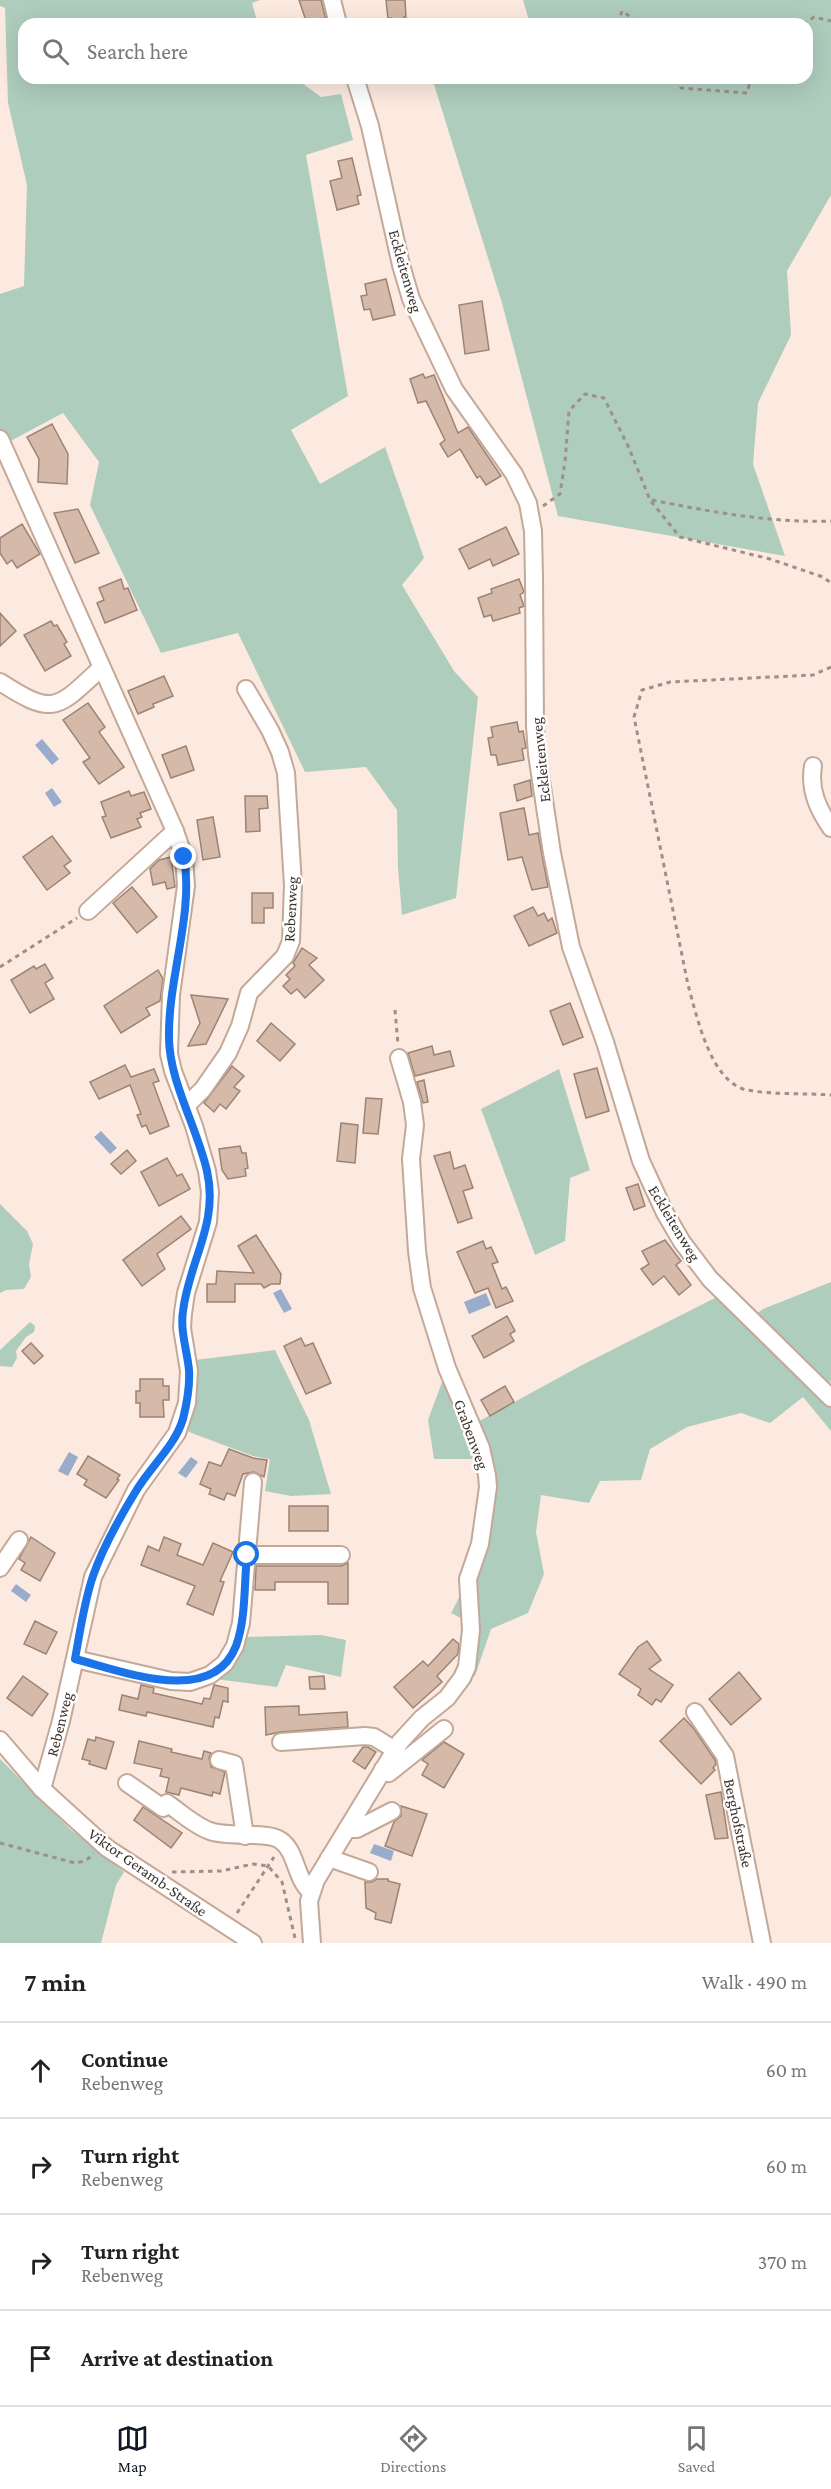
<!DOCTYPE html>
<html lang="en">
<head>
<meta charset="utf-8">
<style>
  body { margin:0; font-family:"Crimson Pro",serif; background:#f2f2f2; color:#222 }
  .stop { position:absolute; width:18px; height:18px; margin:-14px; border:4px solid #1a73e8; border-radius:50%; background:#fff }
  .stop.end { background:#1a73e8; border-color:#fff; box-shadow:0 2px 6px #0008 }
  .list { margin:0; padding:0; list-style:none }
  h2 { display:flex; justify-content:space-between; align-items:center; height:78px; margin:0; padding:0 24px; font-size:26px }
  h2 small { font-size:20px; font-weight:400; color:#767676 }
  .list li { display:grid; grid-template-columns:39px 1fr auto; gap:18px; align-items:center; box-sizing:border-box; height:96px; padding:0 24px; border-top:2px solid #e0e0e0 }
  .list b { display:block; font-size:22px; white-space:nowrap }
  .list p { margin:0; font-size:20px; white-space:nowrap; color:#767676 }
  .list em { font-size:20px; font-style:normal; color:#767676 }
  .icon { flex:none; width:33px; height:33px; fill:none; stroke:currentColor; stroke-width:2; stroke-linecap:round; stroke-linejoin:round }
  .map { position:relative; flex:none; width:831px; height:1943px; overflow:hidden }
  .search { position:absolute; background:#fff; box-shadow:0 6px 24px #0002; left:18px; right:18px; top:18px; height:66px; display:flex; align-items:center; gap:15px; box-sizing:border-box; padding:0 21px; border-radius:18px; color:#767676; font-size:22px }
  .sheet { height:462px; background:#fff }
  nav { display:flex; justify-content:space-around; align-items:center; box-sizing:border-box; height:84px; border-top:2px solid #e0e0e0; background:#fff; font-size:16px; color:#767676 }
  nav a { display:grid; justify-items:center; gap:3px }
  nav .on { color:#111827 }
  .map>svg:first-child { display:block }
  .green { fill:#aecdbd }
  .water { fill:#99accc }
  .building { fill:#d5b9a9; stroke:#9d8374; stroke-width:1.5 }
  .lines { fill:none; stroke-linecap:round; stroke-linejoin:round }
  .minor-casing { stroke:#c4a898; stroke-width:20 }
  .path { stroke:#9e8f87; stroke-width:3; stroke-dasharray:4.5 4.5; stroke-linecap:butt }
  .minor { stroke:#fff; stroke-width:16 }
  .route { stroke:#1a73e8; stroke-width:8 }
  .labels { text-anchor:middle; stroke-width:5; stroke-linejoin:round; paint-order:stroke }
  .street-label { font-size:16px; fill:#3e332c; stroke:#fff }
</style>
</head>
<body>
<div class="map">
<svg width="831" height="1943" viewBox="0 0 831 1943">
  <rect width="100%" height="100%" fill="#fceae0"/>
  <g class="green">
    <path d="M0 0H260L252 3 258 24H24V78H295L321 97 341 94 353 140 306 155 348 396 291 430 320 484 385 447 424 558 402 585 454 671 478 697 456 898 402 915 398 868 397 810 366 767 305 772 238 633 161 653 90 505 99 462 63 413 3 445 0 436V294L24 286 27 185 8 103 5 8 0 6Z"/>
    <path d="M523 0H831V195L787 271 791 335 758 403 753 464 785 556 558 516 502 303 432 78H807V24H530Z"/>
    <path d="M559 1069 590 1170 570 1178 565 1241 535 1255 481 1109Z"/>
    <path d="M0 1204 27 1231 33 1244 29 1264 31 1277 24 1289 6 1290 0 1293Z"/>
    <path d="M831 1282V1379L829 1389 831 1391V1431L803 1397 770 1423 741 1413 687 1427 650 1449 641 1480 600 1481 589 1503 541 1495 536 1532 544 1574 528 1613 491 1629 475 1676 471 1674 474 1625 451 1613 489 1540 496 1468 471 1459H434L428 1420 442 1382 472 1425 584 1364 717 1297 743 1324 763 1309Z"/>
    <path d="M30 1322 35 1326 34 1332 26 1337 16 1351 17 1358 12 1367 0 1366V1350Z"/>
    <path d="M275 1350 309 1420 331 1494 291 1496 265 1491 270 1459 253 1456 189 1432 187 1429 197 1384 195 1360Z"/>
    <path d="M321 1635 346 1640 341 1677 286 1665 277 1687 215 1679 245 1637Z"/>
    <path d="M0 1759 70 1829 124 1872 116 1885 101 1943H0Z"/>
  </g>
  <g class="water">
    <path d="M42 739 59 759 52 765 35 745Z"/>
    <path d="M52 788 62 802 54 807 45 793Z"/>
    <path d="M101 1131 117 1148 110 1154 94 1137Z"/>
    <path d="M281 1289 292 1309 284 1313 273 1293Z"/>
    <path d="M486 1293 491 1305 469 1314 464 1302Z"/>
    <path d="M69 1452 78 1457 68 1476 58 1471Z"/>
    <path d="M191 1457 198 1462 186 1478 178 1473Z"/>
    <path d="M16 1584 31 1595 26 1602 11 1591Z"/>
    <path d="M374 1844 394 1851 391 1861 370 1853Z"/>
  </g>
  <g class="building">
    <path d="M299 0H321L327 24H307Z"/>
    <path d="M386 0H405L406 17H404V24H391V18L388 19Z"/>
    <path d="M352 158 361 195 357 196 359 204 337 210 330 181 342 178 338 161Z"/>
    <path d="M386 279 395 315 373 320 370 309 364 310 361 296 367 295 365 284Z"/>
    <path d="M482 301 489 350 465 354 459 305Z"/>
    <path d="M423 374 425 378 434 375 458 433 468 427 501 476 486 485 480 476 477 478 460 449 448 457 440 444 445 440 426 401 418 403 410 379Z"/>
    <path d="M52 424 68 454 67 484 38 482 39 459 27 437Z"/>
    <path d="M78 509 99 553 75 563 54 513Z"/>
    <path d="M22 524 40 554 17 568 12 560 7 564 0 553V538Z"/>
    <path d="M506 527 519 554 493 566 490 559 469 569 459 549Z"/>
    <path d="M121 579 124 589 128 588 137 610 105 623 97 603 104 600 99 588Z"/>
    <path d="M519 579 524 592 520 595 524 606 519 608 520 613 493 621 491 615 484 617 478 598 492 593 491 589Z"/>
    <path d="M0 613 16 631 0 646Z"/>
    <path d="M51 621 54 626 57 625 67 642 64 644 71 656 45 671 24 635Z"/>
    <path d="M164 676 173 696 153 704 154 707 138 714 128 691Z"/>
    <path d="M88 703 105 727 99 732 124 767 99 784 83 762 90 758 63 720Z"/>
    <path d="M517 722 519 732 523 731 526 748 522 749 524 760 498 765 496 755H491L488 738 493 737 491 727Z"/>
    <path d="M186 746 194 770 171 778 162 755Z"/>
    <path d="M530 780 532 796 517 801 514 785Z"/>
    <path d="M129 791 131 796 144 792 151 809 140 813 142 817 137 819 141 827 111 838 102 817 106 816 101 802Z"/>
    <path d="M245 796H267L268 808 259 809 260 831 246 832Z"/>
    <path d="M524 808 529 835 538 833 548 887 532 890 522 857 508 860 500 813Z"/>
    <path d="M213 817 220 857 203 860 197 820Z"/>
    <path d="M52 836 71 861 64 866 70 873 47 890 23 857Z"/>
    <path d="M171 857 175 887 167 889 165 882 153 885 150 869 159 860Z"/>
    <path d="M132 887 157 917 137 933 113 903Z"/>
    <path d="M252 893H273V908H264V923H252Z"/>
    <path d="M533 907 538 916 544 913 548 921 552 918 557 933 529 946 514 916Z"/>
    <path d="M302 948 317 958 309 965 324 980 305 998 297 989 291 994 283 986 290 979 286 975 295 966 293 963Z"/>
    <path d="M45 964 53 978 45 983 54 999 30 1013 11 980 34 966 36 969Z"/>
    <path d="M158 970 163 979 160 1001 146 1008 150 1015 121 1033 104 1006Z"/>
    <path d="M191 995 228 999 206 1044 188 1046 200 1023Z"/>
    <path d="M570 1003 583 1037 563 1045 550 1011Z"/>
    <path d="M271 1023 295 1044 280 1061 257 1041Z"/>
    <path d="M432 1046 434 1055 450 1051 454 1066 415 1076 408 1053Z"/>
    <path d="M125 1065 131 1077 154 1069 159 1081 153 1083 169 1126 150 1134 146 1125 142 1127 137 1115 141 1114 130 1085 99 1099 90 1082Z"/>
    <path d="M232 1066 244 1076 234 1087 240 1091 226 1109 220 1104 214 1112 204 1103Z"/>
    <path d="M597 1068 609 1111 586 1118 574 1074Z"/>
    <path d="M424 1080 428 1102 423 1103 417 1082Z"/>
    <path d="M366 1098 382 1099 378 1134 363 1133Z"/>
    <path d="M341 1123 358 1125 355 1163 337 1161Z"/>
    <path d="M240 1146 242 1153H246L248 1168 245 1169 246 1176 228 1179 222 1170 219 1149Z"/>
    <path d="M127 1150 136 1161 121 1174 111 1164Z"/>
    <path d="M450 1152 454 1169 465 1165 473 1188 463 1191 472 1218 458 1223 434 1156Z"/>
    <path d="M167 1158 177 1176 182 1174 190 1189 159 1206 141 1172Z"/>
    <path d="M638 1184 645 1206 634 1210 626 1188Z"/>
    <path d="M181 1216 191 1229 157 1254 165 1269 142 1286 123 1260Z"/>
    <path d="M256 1235 281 1274 280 1284H271L264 1288 261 1284H235V1302H207V1284H216L217 1271 254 1273 238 1246Z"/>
    <path d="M665 1240 681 1261 676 1265 691 1285 679 1295 664 1276 653 1285 641 1269 649 1264 642 1251Z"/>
    <path d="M483 1241 486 1249 491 1247 498 1262 492 1264 502 1289 506 1287 513 1301 496 1308 488 1288 475 1293 457 1252Z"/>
    <path d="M507 1316 515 1331 510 1334 514 1341 484 1358 472 1336Z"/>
    <path d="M301 1338 305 1346 313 1343 331 1383 306 1394 284 1346Z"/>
    <path d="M31 1343 43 1356 34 1364 22 1351Z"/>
    <path d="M140 1379H163V1386H169V1400H163L164 1417H140V1403H136V1391H140Z"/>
    <path d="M505 1386 514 1402 490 1416 481 1400Z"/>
    <path d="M229 1449 253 1458 267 1460 264 1477 254 1472 243 1474 235 1496 227 1493 224 1500 209 1494 211 1489 200 1484 209 1462 221 1466Z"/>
    <path d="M88 1456 120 1475 117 1479 119 1480 106 1498 84 1485 87 1480 77 1474Z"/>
    <rect x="289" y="1506" width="39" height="25"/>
    <path d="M31 1537 55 1553 40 1581 21 1570 25 1563 19 1559Z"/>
    <path d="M164 1537 181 1544 177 1555 203 1565 213 1543 233 1552 220 1581 224 1582 213 1615 187 1604 195 1586 141 1565 148 1546 159 1551Z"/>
    <path d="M348 1563V1604H328V1582H275V1590H255L256 1566H341Z"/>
    <path d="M35 1621 57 1632 46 1654 24 1644Z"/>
    <path d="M453 1639 459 1644 458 1654 437 1676 442 1682 413 1708 394 1687 423 1661 428 1666Z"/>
    <path d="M647 1641 661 1660 649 1669 673 1685 661 1702 656 1699 652 1705 638 1695 641 1689 619 1674 638 1647Z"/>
    <path d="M739 1672 761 1699 731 1725 709 1699Z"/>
    <path d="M23 1676 48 1694 32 1716 7 1698Z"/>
    <path d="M324 1676 325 1689H310L309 1677Z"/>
    <path d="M141 1685 154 1688 153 1693 202 1704 204 1698 210 1699 214 1685 228 1688V1702L223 1701 219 1718 215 1717 213 1727 147 1712 146 1716 119 1710 122 1695 138 1699Z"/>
    <path d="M299 1706V1715L347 1712 348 1727 280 1732 266 1735 265 1707Z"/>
    <path d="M684 1718 694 1729 715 1760 716 1764 713 1768 715 1770 701 1784 660 1741Z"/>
    <path d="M96 1737 114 1742 106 1769 89 1764 90 1761 82 1759 88 1739 95 1741Z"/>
    <path d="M139 1741 172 1749 171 1752 202 1759 204 1751 211 1753 209 1758 211 1767 225 1772 220 1794 213 1792 212 1796 181 1788 179 1795 166 1792 169 1778 160 1776 162 1769 134 1763Z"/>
    <path d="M444 1742 464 1754 444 1788 422 1775 428 1764 422 1760Z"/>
    <path d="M363 1747H368L376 1752 365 1769 353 1761Z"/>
    <path d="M721 1792 728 1838 715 1839 706 1795Z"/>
    <path d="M401 1806 427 1814 412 1856 385 1846 394 1822 401 1816Z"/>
    <path d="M143 1807 182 1833 171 1848 134 1820Z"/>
    <path d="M377 1879H388V1881L400 1884 391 1923 375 1919 376 1913 366 1908 365 1882H372Z"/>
  </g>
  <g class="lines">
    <defs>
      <g id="minor">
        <path d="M332 0 338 24"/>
        <path d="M355 78 370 126 401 265 411 299 454 389 514 474 528 503 533 531 534 578 535 726 537 754 552 853 571 947 605 1042 641 1161 665 1213 682 1242 710 1279 831 1398"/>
        <path d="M0 439 175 831 184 857 186 886 171 995 169 1054 173 1071 194 1126 207 1171 210 1192 208 1222 186 1293 183 1313 182 1328 189 1371 187 1403 177 1433 136 1490 93 1577 61 1721 42 1789"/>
        <path d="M0 682C54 717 57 709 101 668"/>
        <path d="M813 766C809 790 818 809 831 828"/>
        <path d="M88 911 175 831"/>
        <path d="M186 1106 203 1089 228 1053 240 1026 249 993 285 956 291 941 293 885 286 773 280 752 270 730 246 689"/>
        <path d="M247 1555H341"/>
        <path d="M0 1568 19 1540"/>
        <path d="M75 1659 171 1681 190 1682 210 1675 225 1663 235 1646 241 1623 253 1482"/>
        <path d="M695 1712 725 1756 762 1943"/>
        <path d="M0 1740 42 1789 107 1848 253 1943"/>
        <path d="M281 1742 365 1736 374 1737 395 1750"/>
        <path d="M219 1760 234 1764 245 1836"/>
        <path d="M383 1769 389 1773 444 1729"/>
        <path d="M127 1783 163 1808 167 1803C180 1812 195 1826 210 1831 229 1838 267 1831 280 1840 297 1851 295 1879 311 1892"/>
        <path d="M347 1829H357L392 1811"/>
        <path d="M329 1858 369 1872"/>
        <path d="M312 1943 309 1901 316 1880 400 1742 422 1718 447 1698 462 1678 467 1667 471 1630 468 1579 480 1544 488 1487 487 1475 481 1448 447 1368 422 1288 417 1251 411 1159 415 1125 412 1102 399 1058"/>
      </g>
    </defs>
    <use href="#minor" class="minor-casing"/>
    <g class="path">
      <path d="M555 24 556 19 565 24"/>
      <path d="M618 24 622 11 641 24"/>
      <path d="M803 24 814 17 831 21"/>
      <path d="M678 78 681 88 747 93 751 78"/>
      <path d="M652 500C712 512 770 523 831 521"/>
      <path d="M543 506 560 494 565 462 569 411 585 394 604 398 629 448 650 500 680 537 770 559 823 577 831 583"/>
      <path d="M831 667 813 675 670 682 642 690 634 717 688 985C697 1016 710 1082 747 1090 773 1095 805 1093 831 1095"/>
      <path d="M0 967 77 918"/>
      <path d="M395 1010 398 1044"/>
      <path d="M0 1843 75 1863 85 1861 94 1854"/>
      <path d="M172 1872 221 1871 253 1864 268 1866 282 1882 295 1938"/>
      <path d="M237 1913 274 1857"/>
    </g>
    <use href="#minor" class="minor"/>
  </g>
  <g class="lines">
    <path class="route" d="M184 857C194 913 168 978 169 1037 169 1081 197 1127 207 1171 219 1224 189 1261 183 1311 180 1331 187 1350 189 1370 190 1386 187 1403 183 1419 175 1446 150 1467 136 1491 120 1517 103 1547 93 1576 84 1602 80 1632 75 1659 120 1670 212 1708 236 1646 246 1619 244 1584 247 1555"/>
  </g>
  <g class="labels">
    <g class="street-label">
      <text transform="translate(406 271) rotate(74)" y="6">Eckleitenweg</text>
      <text transform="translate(540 760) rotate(-96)" y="6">Eckleitenweg</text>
      <text transform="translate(290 909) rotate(-87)" y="6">Rebenweg</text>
      <text transform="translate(675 1223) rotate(59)" y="6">Eckleitenweg</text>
      <text transform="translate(472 1434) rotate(70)" y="6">Grabenweg</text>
      <text transform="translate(59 1724) rotate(-76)" y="6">Rebenweg</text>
      <text transform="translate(739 1823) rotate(78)" y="6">Berghofstraße</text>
      <text transform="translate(148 1872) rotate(35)" y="6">Viktor Geramb-Straße</text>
    </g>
  </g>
</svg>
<div class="stop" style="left:247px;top:1555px"></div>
<div class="stop end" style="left:184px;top:857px"></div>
<div class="search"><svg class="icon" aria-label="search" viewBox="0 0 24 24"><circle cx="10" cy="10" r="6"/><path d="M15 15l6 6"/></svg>Search here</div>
</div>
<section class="sheet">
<h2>7 min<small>Walk · 490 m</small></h2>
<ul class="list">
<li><svg class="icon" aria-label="ahead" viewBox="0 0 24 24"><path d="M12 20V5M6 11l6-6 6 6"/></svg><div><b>Continue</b><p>Rebenweg</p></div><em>60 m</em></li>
<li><svg class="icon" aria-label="right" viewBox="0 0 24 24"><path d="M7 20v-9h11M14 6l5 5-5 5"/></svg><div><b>Turn right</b><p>Rebenweg</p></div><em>60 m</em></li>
<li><svg class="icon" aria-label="right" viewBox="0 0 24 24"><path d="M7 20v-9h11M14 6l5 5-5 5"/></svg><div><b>Turn right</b><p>Rebenweg</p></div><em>370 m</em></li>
<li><svg class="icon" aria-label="arrive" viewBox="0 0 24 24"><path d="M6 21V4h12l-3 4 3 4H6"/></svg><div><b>Arrive at destination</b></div></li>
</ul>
</section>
<nav>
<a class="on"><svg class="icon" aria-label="map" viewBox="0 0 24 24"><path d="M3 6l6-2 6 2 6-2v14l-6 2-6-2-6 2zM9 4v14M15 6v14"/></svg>Map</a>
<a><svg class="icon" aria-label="directions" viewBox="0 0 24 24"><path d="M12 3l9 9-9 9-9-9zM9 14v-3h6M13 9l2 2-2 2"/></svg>Directions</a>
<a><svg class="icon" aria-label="saved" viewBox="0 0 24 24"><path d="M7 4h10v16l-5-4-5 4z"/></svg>Saved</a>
</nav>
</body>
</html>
